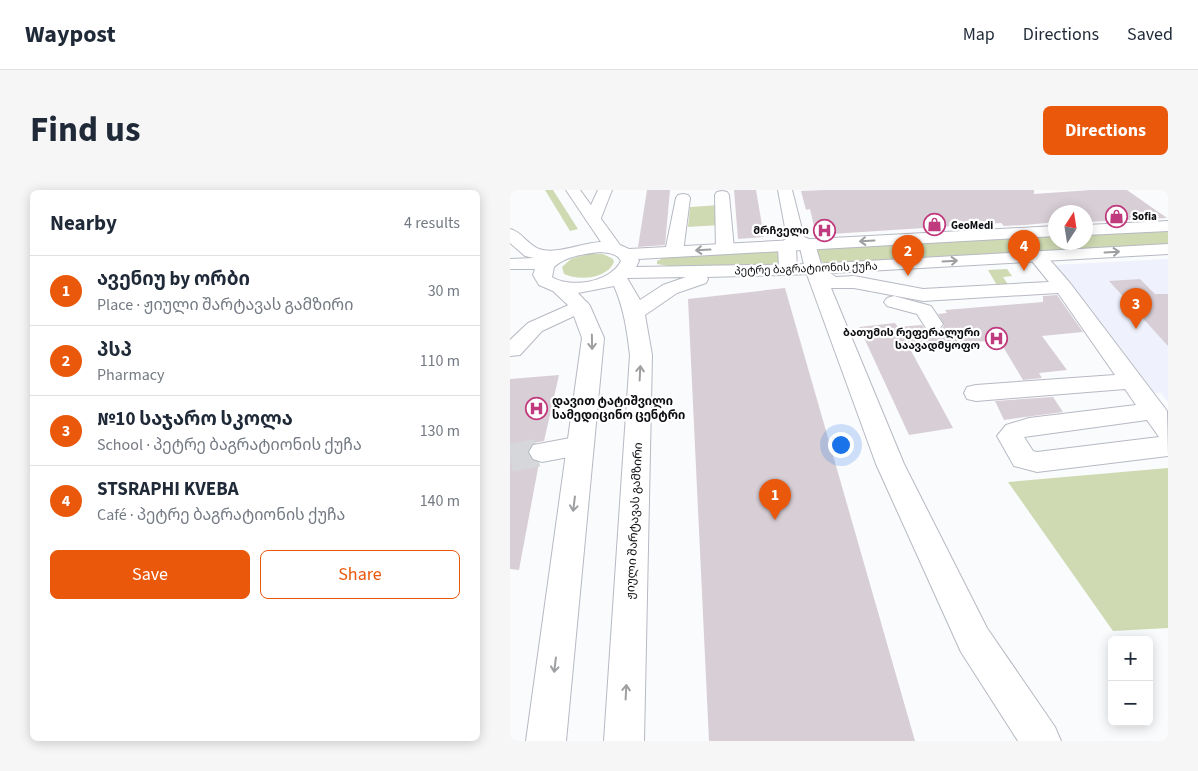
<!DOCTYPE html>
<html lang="en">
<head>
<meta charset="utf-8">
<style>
  body { margin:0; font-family:"Source Sans 3","Noto Sans Georgian",sans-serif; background:#f6f6f7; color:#1f2937 }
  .controls { position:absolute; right:15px; bottom:15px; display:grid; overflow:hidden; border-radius:8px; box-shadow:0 2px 12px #0003 }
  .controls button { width:45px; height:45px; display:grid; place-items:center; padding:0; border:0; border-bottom:1px solid #e0e1e3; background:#fff; color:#1f2937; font:25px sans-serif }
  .compass { position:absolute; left:538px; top:15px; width:45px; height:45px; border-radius:50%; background:#fff; box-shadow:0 2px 12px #0003; rotate:12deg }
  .you { position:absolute; left:330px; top:254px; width:18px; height:18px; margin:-12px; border:4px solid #fff; border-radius:50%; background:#1a73e8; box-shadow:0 0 0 8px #1a73e833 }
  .badge { display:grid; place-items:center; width:32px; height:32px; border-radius:50%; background:#ea580c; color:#fff; font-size:16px; font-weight:700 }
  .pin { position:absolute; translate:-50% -41px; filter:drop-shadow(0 1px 2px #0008) }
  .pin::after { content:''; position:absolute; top:26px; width:18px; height:15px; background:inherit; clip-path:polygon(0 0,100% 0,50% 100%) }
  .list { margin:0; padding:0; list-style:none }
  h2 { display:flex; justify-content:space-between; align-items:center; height:65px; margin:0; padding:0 20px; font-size:21px }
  h2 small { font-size:16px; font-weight:400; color:#747a83 }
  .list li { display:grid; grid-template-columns:32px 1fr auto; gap:15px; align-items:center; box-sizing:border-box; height:70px; padding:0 20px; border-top:1px solid #e0e1e3 }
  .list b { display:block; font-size:19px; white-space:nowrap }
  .list p { margin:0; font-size:16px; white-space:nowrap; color:#747a83 }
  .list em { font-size:16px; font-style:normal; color:#747a83 }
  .actions { display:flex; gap:10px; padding:15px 20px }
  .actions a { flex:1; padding:11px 0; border:1px solid #ea580c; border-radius:8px; text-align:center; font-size:18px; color:#ea580c }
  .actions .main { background:#ea580c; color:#fff }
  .map { position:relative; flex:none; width:658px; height:551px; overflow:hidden; border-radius:8px }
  header { display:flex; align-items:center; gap:30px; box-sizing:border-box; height:70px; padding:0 25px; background:#fff; border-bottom:1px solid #e0e1e3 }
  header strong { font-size:24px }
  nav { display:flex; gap:28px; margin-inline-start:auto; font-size:18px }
  .intro { display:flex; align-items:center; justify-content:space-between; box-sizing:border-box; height:120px; padding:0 30px }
  h1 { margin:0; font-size:35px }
  .button { padding:12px 22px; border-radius:8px; background:#ea580c; color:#fff; font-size:18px; font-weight:700 }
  main { display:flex; gap:30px; padding:0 30px }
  aside { flex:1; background:#fff; border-radius:8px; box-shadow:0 2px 12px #0003 }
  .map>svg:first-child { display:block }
  .built { fill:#eff1fc }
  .green { fill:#cfdab2 }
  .building { fill:#d8cfd6 }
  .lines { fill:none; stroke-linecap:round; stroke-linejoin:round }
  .minor-tunnel { stroke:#d6d7da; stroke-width:28; stroke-dasharray:28 14; stroke-linecap:butt }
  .minor-casing { stroke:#b7b9c3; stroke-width:2 }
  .major-casing { stroke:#b7b9c3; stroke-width:2 }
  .minor { fill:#fff; fill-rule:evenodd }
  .major { fill:#fff; fill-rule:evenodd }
  .oneway { stroke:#9e9fa0 }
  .labels { text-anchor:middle; stroke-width:4.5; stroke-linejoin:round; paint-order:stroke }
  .far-poi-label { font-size:11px; font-weight:bold; fill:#0d0e11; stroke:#fff; text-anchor:start }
  .far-street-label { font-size:11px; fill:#0d0e11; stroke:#fff }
  .poi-label { font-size:12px; font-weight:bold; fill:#0d0e11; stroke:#fff; text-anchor:start }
  .street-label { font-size:12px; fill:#0d0e11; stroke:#fff }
</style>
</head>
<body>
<header>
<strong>Waypost</strong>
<nav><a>Map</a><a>Directions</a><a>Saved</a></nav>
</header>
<div class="intro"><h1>Find us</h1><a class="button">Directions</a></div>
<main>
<aside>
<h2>Nearby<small>4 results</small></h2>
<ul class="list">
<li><span class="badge">1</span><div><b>ავენიუ by ორბი</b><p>Place · ჟიული შარტავას გამზირი</p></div><em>30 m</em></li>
<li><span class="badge">2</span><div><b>პსპ</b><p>Pharmacy</p></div><em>110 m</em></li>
<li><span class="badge">3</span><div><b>№10 საჯარო სკოლა</b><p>School · პეტრე ბაგრატიონის ქუჩა</p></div><em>130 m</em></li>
<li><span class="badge">4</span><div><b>STSRAPHI KVEBA</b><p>Café · პეტრე ბაგრატიონის ქუჩა</p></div><em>140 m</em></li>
</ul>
<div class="actions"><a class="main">Save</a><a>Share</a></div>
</aside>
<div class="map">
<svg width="658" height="551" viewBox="0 0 658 551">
  <rect width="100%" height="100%" fill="#fafbfd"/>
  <path class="built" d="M658 69V212L651 203H643L544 75Z"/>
  <g class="green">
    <path d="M35 0H43L68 39 60 41Z"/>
    <path d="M210 15V35L178 37 180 17Z"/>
    <path d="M658 40V54L314 73 311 71 307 60 309 58 545 46 546 52H576V44Z"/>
    <path d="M267 60 269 74 159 76 147 74V71L155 67Z"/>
    <path d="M77 64H93L103 69 104 72C97 89 68 91 54 84L52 77 61 69Z"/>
    <path d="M497 79 502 86 493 87 499 96 488 97 478 80Z"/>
    <path d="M658 278V438L603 441 498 292Z"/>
  </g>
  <g class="building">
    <path d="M137 0H160L155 55 128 57Z"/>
    <path d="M224 0H246L254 47 228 49Z"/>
    <path d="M314 0H524V4L581 0H617L657 28 576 32V22H546V32L515 35 494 36 491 33 306 45 300 19 296 20 291 1Z"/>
    <path d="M630 89 645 104H658V156L599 91Z"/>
    <path d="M275 98 405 551H199L178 109Z"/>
    <path d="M547 105 573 142 532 146 557 180 529 183 532 188 513 190 489 150 399 157 443 238 399 245 349 137 385 133 388 137 412 135 415 140 424 142 431 140 434 135 428 124 437 123 435 120 533 112V106Z"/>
    <path d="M49 185 34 251 23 253 17 261 21 270 29 273 9 380 0 379V189Z"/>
    <path d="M543 207 553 222 494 230 485 211Z"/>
  </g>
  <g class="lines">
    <path class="minor-tunnel" d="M0 268 32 262"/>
    <defs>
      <g id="minor">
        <path d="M88 0H102L91 28 89 31H77L75 28Z"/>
        <path d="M268 0H282L294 47 304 51 312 77 326 87 344 86 413 99 539 92 518 66 521 62 527 61 533 62 560 93 657 221 658 266 527 282 504 276 487 246 496 235 519 228 626 215 615 199 466 211 457 209 454 203 457 197 466 195 605 185 548 103 413 111 344 98H321L394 274 477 438 545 537 551 551H508L451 462 366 274 295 79 290 58H286L287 79 284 83 278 84 272 83 269 79 268 56 277 48ZM637 230 649 247 527 262 523 261 514 247Z"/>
        <path d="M212 1 217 2 219 5 224 59 221 63 215 64 209 63 206 59 205 5 207 2Z"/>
        <path d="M173 4 178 5 180 8 173 62 170 66 164 67 158 66 155 62 166 8 168 5Z"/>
        <path d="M384 106 421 116 433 134 430 138 423 140 416 138 407 124 377 116 374 112 377 108Z"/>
        <path d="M70 110 77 112 80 116 77 120 32 141 10 165 0 166V150L18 133Z"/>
        <path d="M71 246 80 249 84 256 80 263 32 272 23 269 19 262 23 255Z"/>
      </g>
      <g id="major">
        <path d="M56 0H70L110 55 119 59 546 36V46L128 69 129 71 126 77 304 74 658 54V64L304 84 197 87 198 89 196 93 167 103 135 125 142 165 134 551H94L120 165C117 141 114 118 104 96L68 103 80 116 94 148 56 551H16L72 148 61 118 43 101 29 95 23 85 25 79H0V69L24 68 15 66 0 53V39C12 42 18 55 29 59 46 65 71 53 91 52ZM90 62C98 63 107 63 111 71 101 92 61 99 42 87L44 77C56 66 74 64 90 62ZM176 87 153 95 130 110 117 88Z"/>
        <path d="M658 31V41L576 45V35Z"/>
      </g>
    </defs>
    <use href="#minor" class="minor-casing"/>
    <use href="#major" class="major-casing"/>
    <use href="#minor" class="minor"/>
    <use href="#major" class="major"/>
  </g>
  <defs><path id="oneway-shaft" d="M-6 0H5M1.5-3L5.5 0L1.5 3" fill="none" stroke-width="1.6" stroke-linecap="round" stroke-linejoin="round" transform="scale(1.25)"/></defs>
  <g class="oneway">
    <use href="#oneway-shaft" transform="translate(357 51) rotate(177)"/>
    <use href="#oneway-shaft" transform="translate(193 60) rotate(177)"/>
    <use href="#oneway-shaft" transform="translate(602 62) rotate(-3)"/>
    <use href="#oneway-shaft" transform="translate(440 71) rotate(-3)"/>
    <use href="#oneway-shaft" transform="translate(82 152) rotate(89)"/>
    <use href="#oneway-shaft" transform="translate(130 183) rotate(-87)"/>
    <use href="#oneway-shaft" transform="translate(64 314) rotate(97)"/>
    <use href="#oneway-shaft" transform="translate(45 475) rotate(97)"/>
    <use href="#oneway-shaft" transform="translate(116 502) rotate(-87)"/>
  </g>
  <defs>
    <symbol id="shop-ring" viewBox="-11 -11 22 22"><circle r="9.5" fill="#fff" stroke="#c03b7e" stroke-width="1.5"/><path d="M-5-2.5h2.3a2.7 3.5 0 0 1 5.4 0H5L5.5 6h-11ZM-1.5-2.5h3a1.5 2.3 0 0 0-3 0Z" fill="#c03b7e"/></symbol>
    <symbol id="hospital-ring" viewBox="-11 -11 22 22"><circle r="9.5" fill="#fff" stroke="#c03b7e" stroke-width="1.5"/><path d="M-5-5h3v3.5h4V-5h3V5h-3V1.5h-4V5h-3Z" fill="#c03b7e"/></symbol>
  </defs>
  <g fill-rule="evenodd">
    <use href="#shop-ring" x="594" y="14" width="25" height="25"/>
    <use href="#shop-ring" x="412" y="22" width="25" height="25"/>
    <use href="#hospital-ring" x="302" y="28" width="25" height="25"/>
    <use href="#hospital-ring" x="474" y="136" width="25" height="25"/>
    <use href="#hospital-ring" x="14" y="206" width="25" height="25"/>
  </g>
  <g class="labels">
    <g class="far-poi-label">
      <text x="622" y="30">Sofia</text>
      <text x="441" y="39">GeoMedi</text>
      <text x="299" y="44" text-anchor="end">მრჩველი</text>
      <text x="470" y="146" text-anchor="end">ბათუმის რეფერალური<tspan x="470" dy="13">საავადმყოფო</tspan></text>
    </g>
    <g class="far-street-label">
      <text transform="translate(296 78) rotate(-2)" y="4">პეტრე ბაგრატიონის ქუჩა</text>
    </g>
    <g class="poi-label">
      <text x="42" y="215">დავით ტატიშვილი<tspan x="42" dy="14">სამედიცინო ცენტრი</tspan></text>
    </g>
    <g class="street-label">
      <text transform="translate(124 331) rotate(-87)" y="4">ჟიული შარტავას გამზირი</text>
    </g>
  </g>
</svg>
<div class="controls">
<button>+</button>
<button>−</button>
</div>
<svg class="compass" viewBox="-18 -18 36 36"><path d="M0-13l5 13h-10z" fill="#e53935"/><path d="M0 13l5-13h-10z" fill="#747a83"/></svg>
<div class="you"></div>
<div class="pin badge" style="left:265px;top:330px">1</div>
<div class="pin badge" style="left:398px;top:86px">2</div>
<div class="pin badge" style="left:626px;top:139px">3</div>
<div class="pin badge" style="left:514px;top:81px">4</div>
</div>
</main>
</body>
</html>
